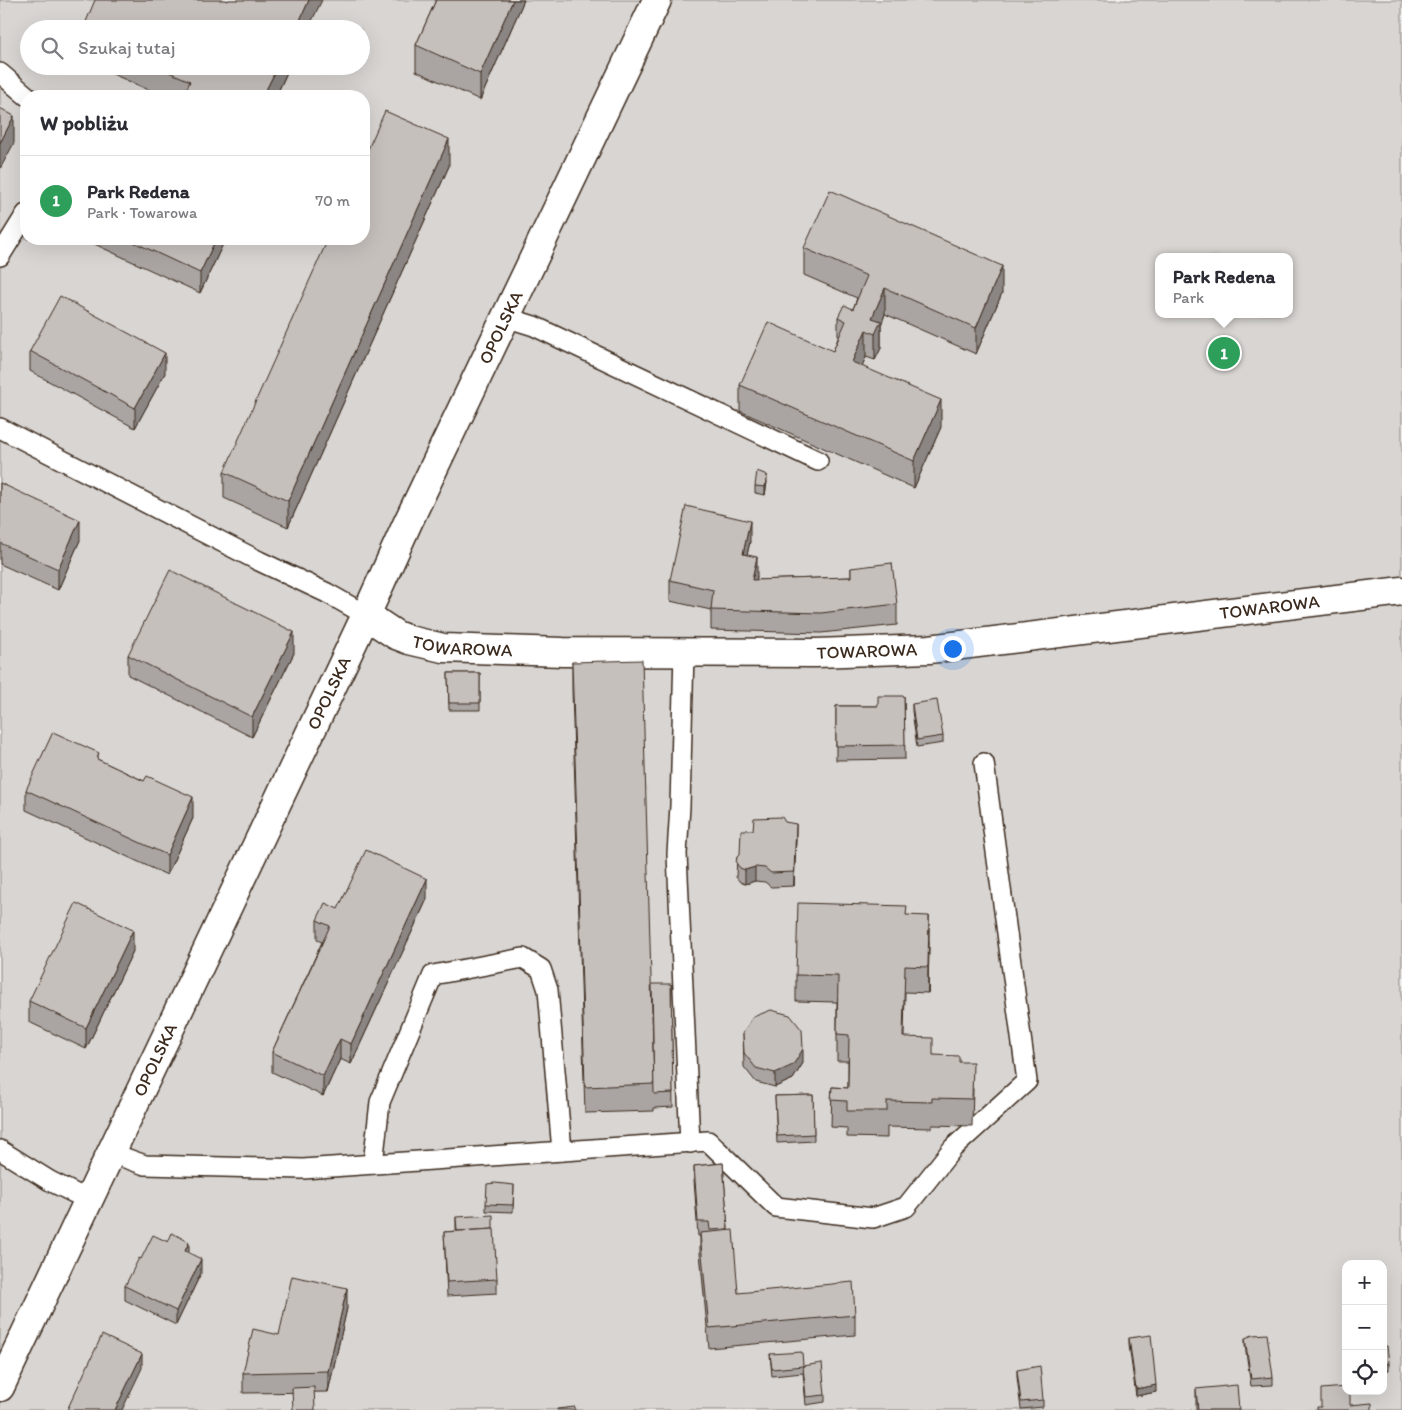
<!DOCTYPE html>
<html lang="pl">
<head>
<meta charset="utf-8">
<style>
  body { margin:0; font-family:Itim,sans-serif; background:#f2f2f3; color:#2b2b33 }
  .controls { position:absolute; right:15px; bottom:15px; display:grid; overflow:hidden; border-radius:10px; box-shadow:0 5px 20px #0002 }
  .controls button { width:45px; height:45px; display:grid; place-items:center; padding:0; border:0; border-bottom:1px solid #e1e1e2; background:#fff; color:#2b2b33; font:25px sans-serif }
  .you { position:absolute; left:952px; top:648px; width:18px; height:18px; margin:-12px; border:4px solid #fff; border-radius:50%; background:#1a73e8; box-shadow:0 0 0 8px #1a73e833 }
  .badge { display:grid; place-items:center; width:32px; height:32px; border-radius:50%; background:#111827; color:#fff; font-size:16px; font-weight:700 }
  .pin { position:absolute; translate:-50% -50%; border:2px solid #fff; box-shadow:0 1px 5px #0006 }
  .popup { position:absolute; left:1155px; top:253px; width:138px; height:65px; box-sizing:border-box; display:grid; place-content:center; border-radius:10px; background:#fff; filter:drop-shadow(0 1px 4px #0005); font-size:16px; white-space:nowrap; color:#7c7c81 }
  .popup b { font-size:19px; color:#2b2b33 }
  .popup::after { content:''; position:absolute; left:50%; top:100%; margin-left:-10px; border:10px solid transparent; border-top-color:#fff }
  .list { margin:0; padding:0; list-style:none }
  h2 { display:flex; justify-content:space-between; align-items:center; height:65px; margin:0; padding:0 20px; font-size:21px }
  h2 small { font-size:16px; font-weight:400; color:#7c7c81 }
  .list li { display:grid; grid-template-columns:32px 1fr auto; gap:15px; align-items:center; box-sizing:border-box; height:90px; padding:0 20px; border-top:1px solid #e1e1e2 }
  .list b { display:block; font-size:19px; white-space:nowrap }
  .list p { margin:0; font-size:16px; white-space:nowrap; color:#7c7c81 }
  .list em { font-size:16px; font-style:normal; color:#7c7c81 }
  .icon { flex:none; width:28px; height:28px; fill:none; stroke:currentColor; stroke-width:2; stroke-linecap:round; stroke-linejoin:round }
  .map { position:relative; flex:none; width:1402px; height:1410px; overflow:hidden }
  .search { position:absolute; background:#fff; box-shadow:0 5px 20px #0002; left:20px; top:20px; width:350px; height:55px; display:flex; align-items:center; gap:12px; box-sizing:border-box; padding:0 18px; border-radius:28px; color:#7c7c81; font-size:19px }
  .panel { position:absolute; background:#fff; box-shadow:0 5px 20px #0002; left:20px; top:90px; width:350px; height:155px; border-radius:20px }
  .map>svg:first-child { display:block }
  .green { fill:#d8d5d2; stroke:#8a8078; fill-rule:evenodd }
  .lines { fill:none; stroke-linecap:round; stroke-linejoin:round }
  .lane-casing { stroke:#3b2a1e; stroke-width:22 }
  .street-casing { stroke:#3b2a1e; stroke-width:31 }
  .secondary-casing { stroke:#3b2a1e; stroke-width:31 }
  .lane { stroke:#fff; stroke-width:19 }
  .street { stroke:#fff; stroke-width:28 }
  .secondary { stroke:#fff; stroke-width:28 }
  .wall { fill:#aaa5a3; stroke:#3b2a1e }
  .shaded-wall { fill:#8b8684; stroke:#3b2a1e }
  .building { fill:#c6c0bd; stroke:#3b2a1e }
  .labels { text-anchor:middle; stroke-width:4; stroke-linejoin:round; paint-order:stroke }
  .street-label { font-size:18px; fill:#3b2a1e; stroke:#fff }
</style>
</head>
<body>
<div class="map">
<svg width="1402" height="1410" viewBox="0 0 1402 1410">
  <rect width="100%" height="100%" fill="#f3f2f2"/>
  <filter id="ink" filterUnits="userSpaceOnUse"><feTurbulence type="fractalNoise" baseFrequency=".02" numOctaves="2"/><feDisplacementMap in="SourceGraphic" scale="10" xChannelSelector="R" yChannelSelector="G"/><feConvolveMatrix kernelMatrix="1 2 1 2 8 2 1 2 1" color-interpolation-filters="sRGB"/></filter>
  <g filter="url(#ink)">
    <path class="green" d="M0 0H1402V1410H0ZM29 29H361V66H29ZM26 96H364V239H26ZM1159 257H1289V314H1159ZM1346 1264H1383V1391H1346Z"/>
    <g class="lines">
      <defs>
        <g id="lane">
          <path d="M0 73 27 96"/>
          <path d="M0 256 26 214"/>
          <path d="M505 317 534 326 818 461"/>
          <path d="M0 428 259 561 327 593 366 615"/>
          <path d="M684 652 680 806 677 854 690 1143"/>
          <path d="M0 1150 50 1181 88 1200"/>
          <path d="M111 1153 145 1165 303 1169 708 1141 776 1207 873 1218 906 1207 953 1148 1027 1081 984 763"/>
          <path d="M373 1164 380 1102 433 975 523 958 541 969 548 990 562 1151"/>
        </g>
        <g id="street">
          <path id="s1" d="M366 615 396 635 409 640 443 648 563 652 816 653 929 649 1402 591"/>
        </g>
        <g id="secondary">
          <path id="s2" d="M0 1387 366 615 408 522 657 0"/>
        </g>
      </defs>
      <use href="#lane" class="lane-casing"/>
      <use href="#street" class="street-casing"/>
      <use href="#secondary" class="secondary-casing"/>
      <use href="#lane" class="lane"/>
      <use href="#street" class="street"/>
      <use href="#secondary" class="secondary"/>
    </g>
    <g class="wall">
      <path d="M436 0H524L480 100 416 71V45Z"/>
      <path d="M94 66H290L276 96H163Z"/>
      <path d="M449 166 288 527 224 498V472Z"/>
      <path d="M88 239H222V246L200 293 88 241Z"/>
      <path d="M804 248 1002 293 976 354 885 314 881 325V348L875 360 866 357 862 366 941 427 914 488 740 411V385L833 351 838 338V317L853 309 857 298 804 275Z"/>
      <path d="M30 351 165 373 135 428 30 371Z"/>
      <path d="M767 482 765 495 755 493V486Z"/>
      <path d="M0 483 80 540 58 590 0 564Z"/>
      <path d="M750 541 747 555 757 577 756 580 851 577V568L897 604V625L821 633 711 630V610L670 601V580Z"/>
      <path d="M294 653 252 737 128 675V655Z"/>
      <path d="M572 662 653 1043 671 984 673 1107 654 1108V1111L585 1113 572 689Z"/>
      <path d="M448 673H480V710H449Z"/>
      <path d="M904 696 905 759 836 760V706H878Z"/>
      <path d="M912 704 943 736V743L917 747 912 711Z"/>
      <path d="M99 760 144 781 193 818 167 875 26 810V790Z"/>
      <path d="M796 838 794 886 771 887 765 882 755 881 745 884 740 882 736 877 737 857Z"/>
      <path d="M427 899 351 1064 340 1059 323 1096 272 1072V1052L322 942 317 940V920L338 909Z"/>
      <path d="M907 915 929 942 928 993 905 992 904 1037 933 1055 959 1062 973 1089 972 1126 932 1125V1128L887 1127V1138L847 1137V1128L831 1127 832 1087 848 1088V1061H837V1002L796 1001V975Z"/>
      <path d="M133 951 86 1049 29 1022V1001Z"/>
      <path d="M743 1033 803 1063 793 1079 775 1087 756 1082 744 1067Z"/>
      <path d="M813 1095 814 1141 777 1143 775 1096Z"/>
      <path d="M723 1163 728 1230 738 1293 855 1315V1335L709 1348 700 1253V1236H698L694 1180V1166Z"/>
      <path d="M514 1185 513 1212 486 1211V1204Z"/>
      <path d="M456 1217 497 1279V1293L447 1296 444 1232 456 1231Z"/>
      <path d="M168 1242 189 1254 201 1273 176 1325 125 1300V1286L141 1259Z"/>
      <path d="M347 1308 328 1392 243 1393V1373L279 1335Z"/>
      <path d="M1129 1338 1156 1392 1136 1396 1129 1345Z"/>
      <path d="M1245 1338 1273 1377V1385L1251 1386 1245 1345Z"/>
      <path d="M770 1354 803 1366 825 1395V1402L806 1405 803 1373 772 1376Z"/>
      <path d="M1017 1370 1043 1400V1407L1021 1409 1017 1377Z"/>
      <path d="M1196 1389 1239 1410H1196Z"/>
    </g>
    <g class="shaded-wall">
      <path d="M309 0H322L308 29H296Z"/>
      <path d="M513 0H524L480 100V74Z"/>
      <path d="M278 66H290L276 96H263Z"/>
      <path d="M14 116V143L0 169V143Z"/>
      <path d="M449 139V166L288 527V501Z"/>
      <path d="M216 239H222V246L200 293V273Z"/>
      <path d="M1002 266V293L976 354V328Z"/>
      <path d="M885 288V314L881 325V348L875 360V334L872 318Z"/>
      <path d="M866 330V357L852 388V362Z"/>
      <path d="M165 353V373L135 428V408Z"/>
      <path d="M941 400V427L914 488V461Z"/>
      <path d="M767 475V482L765 495V487Z"/>
      <path d="M80 520V540L58 590V569Z"/>
      <path d="M750 521V541L743 574V554Z"/>
      <path d="M757 557V577L752 600V580Z"/>
      <path d="M294 632V653L252 737V717Z"/>
      <path d="M193 797V818L167 875V855Z"/>
      <path d="M796 824V838L794 886V872Z"/>
      <path d="M755 867V881L745 884V870Z"/>
      <path d="M427 879V899L351 1064V1044Z"/>
      <path d="M929 916V942L928 993V967Z"/>
      <path d="M133 930V951L86 1049V1028Z"/>
      <path d="M340 1039V1059L323 1096V1076Z"/>
      <path d="M803 1049V1063L793 1079 775 1087V1073Z"/>
      <path d="M189 1242V1256L185 1251Z"/>
      <path d="M201 1259V1273L176 1325V1311Z"/>
      <path d="M347 1288V1308L328 1392V1371Z"/>
      <path d="M142 1354V1368L122 1410H115Z"/>
      <path d="M1389 1363V1370L1383 1372V1365Z"/>
      <path d="M1156 1385V1392L1136 1396V1389Z"/>
    </g>
    <g class="building">
      <path d="M95 0H225L228 1 229 0H309L296 29H83Z"/>
      <path d="M436 0H513L480 74 416 45Z"/>
      <path d="M155 66H278L263 96H192L185 93 190 81Z"/>
      <path d="M0 108 14 116 0 143Z"/>
      <path d="M385 111 449 139 288 501 224 472 328 239H364V158Z"/>
      <path d="M830 190 1002 266 976 328 885 288 872 318 881 321 875 334 866 330 852 362 941 400 914 461 740 385 768 322 833 351 846 321 838 317 844 305 853 309 867 276 804 248Z"/>
      <path d="M127 239H216L200 273Z"/>
      <path d="M60 296 165 353 135 408 30 351Z"/>
      <path d="M757 471 767 475 765 487 755 486Z"/>
      <path d="M0 483 80 520 58 569 0 543Z"/>
      <path d="M686 506 750 521 743 554 757 557 752 580 851 577V568L892 563 897 604 821 613 711 610 713 590 670 580Z"/>
      <path d="M170 570 294 632 252 717 128 655Z"/>
      <path d="M642 660 654 1084 585 1087 572 662Z"/>
      <path d="M448 673H480V703H449Z"/>
      <path d="M878 696H904L905 745 836 746V706H878Z"/>
      <path d="M937 700 943 736 917 740 912 704Z"/>
      <path d="M53 732 99 753 97 759 144 781 147 776 193 797 167 855 26 790Z"/>
      <path d="M782 817 785 822 796 824 794 872 771 873 765 868 755 867 745 870 740 868 736 863 737 857 740 854 741 830H753L754 818Z"/>
      <path d="M366 850 427 879 351 1044 340 1039 323 1076 272 1052 330 926 317 920 325 903 338 909Z"/>
      <path d="M76 903 133 930 86 1028 29 1001Z"/>
      <path d="M798 903 907 906 906 915 929 916 928 967 905 966 903 1037 933 1038V1055L959 1056V1062H973L972 1099 932 1098V1102L887 1101V1111H847V1101L831 1100 832 1087 848 1088 849 1035 837 1034 838 976 796 975Z"/>
      <path d="M652 984H671L673 1093 654 1094Z"/>
      <path d="M771 1010 790 1015 802 1030 803 1049 793 1065 775 1073 756 1068 744 1053 743 1033 753 1017Z"/>
      <path d="M813 1095 814 1134 777 1136 775 1096Z"/>
      <path d="M723 1163 728 1229 710 1230 709 1222H698L694 1166Z"/>
      <path d="M495 1183 514 1185 513 1205 486 1204 487 1184Z"/>
      <path d="M493 1215V1229L457 1231 456 1217Z"/>
      <path d="M494 1229 497 1279 447 1282 444 1232Z"/>
      <path d="M733 1230 738 1293 853 1282 855 1315 709 1328 700 1233Z"/>
      <path d="M172 1233 189 1242 185 1251 201 1259 176 1311 125 1286 139 1258 141 1259 153 1235 168 1242Z"/>
      <path d="M292 1276 347 1288 328 1371 243 1373 253 1329 279 1335Z"/>
      <path d="M1267 1334 1273 1377 1251 1379 1245 1338 1253 1335Z"/>
      <path d="M102 1335 142 1354 115 1410H67Z"/>
      <path d="M1151 1335 1156 1385 1136 1389 1129 1338Z"/>
      <path d="M1383 1346H1387L1389 1363 1383 1365Z"/>
      <path d="M802 1352 803 1366 772 1369 770 1354Z"/>
      <path d="M822 1363 825 1395 806 1397 803 1366Z"/>
      <path d="M1040 1366 1043 1400 1021 1402 1017 1370Z"/>
      <path d="M1237 1385 1239 1410H1198L1196 1389Z"/>
      <path d="M314 1387 315 1410H293L292 1388Z"/>
      <path d="M1346 1387V1391H1350V1405L1372 1403V1410H1317V1407H1321V1389Z"/>
      <path d="M575 1407V1410H557V1409Z"/>
    </g>
  </g>
  <g class="labels">
    <g class="street-label">
      <text dy="6" stroke="none"><textPath href="#s2" startOffset="1172">OPOLSKA</textPath></text>
      <text dy="6" stroke="none"><textPath href="#s1" startOffset="914">TOWAROWA</textPath></text>
      <text dy="6" stroke="none"><textPath href="#s1" startOffset="104">TOWAROWA</textPath></text>
      <text dy="6" stroke="none"><textPath href="#s1" startOffset="509">TOWAROWA</textPath></text>
      <text dy="6" stroke="none"><textPath href="#s2" startOffset="768">OPOLSKA</textPath></text>
      <text dy="6" stroke="none"><textPath href="#s2" startOffset="362">OPOLSKA</textPath></text>
    </g>
  </g>
</svg>
<div class="controls">
<button>+</button>
<button>−</button>
<button><svg class="icon" aria-label="locate" viewBox="0 0 24 24"><circle cx="12" cy="12" r="6"/><path d="M12 2v4M12 18v4M2 12h4M18 12h4"/></svg></button>
</div>
<div class="you"></div>
<div class="pin badge" style="left:1224px;top:353px;background:#2e9e5b">1</div>
<div class="popup"><b>Park Redena</b>Park</div>
<div class="search"><svg class="icon" aria-label="search" viewBox="0 0 24 24"><circle cx="10" cy="10" r="6"/><path d="M15 15l6 6"/></svg>Szukaj tutaj</div>
<section class="panel">
<h2>W pobliżu<small></small></h2>
<ul class="list">
<li><span class="badge" style="background:#2e9e5b">1</span><div><b>Park Redena</b><p>Park · Towarowa</p></div><em>70 m</em></li>
</ul>
</section>
</div>
</body>
</html>
